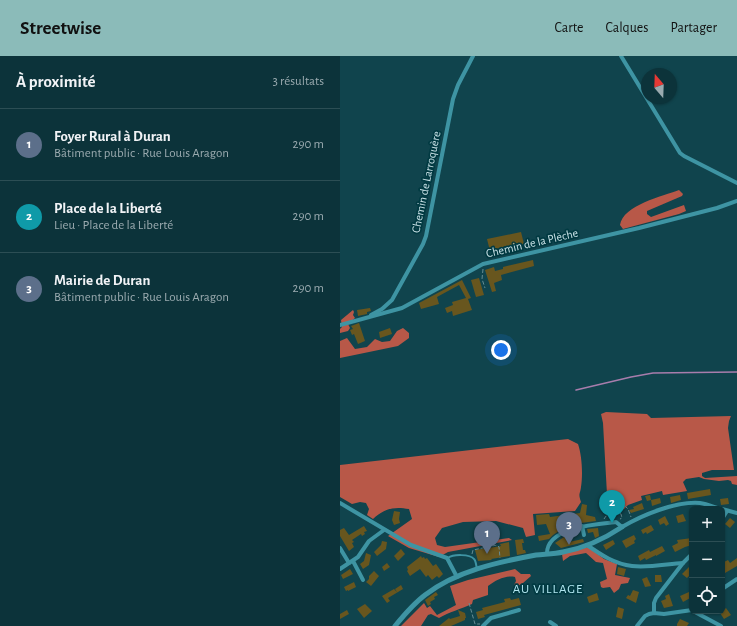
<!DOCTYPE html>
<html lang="fr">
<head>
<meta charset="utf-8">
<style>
  body { margin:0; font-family:"Alegreya Sans",sans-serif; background:#1a3f45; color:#f1f3f6 }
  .controls { position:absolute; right:12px; bottom:12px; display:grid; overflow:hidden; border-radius:6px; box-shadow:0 1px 3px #0004 }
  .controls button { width:36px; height:36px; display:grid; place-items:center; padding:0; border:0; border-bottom:1px solid #2c4e54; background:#0c333a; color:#f1f3f6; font:20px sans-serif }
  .compass { position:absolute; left:301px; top:12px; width:36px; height:36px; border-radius:50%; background:#0c333a; box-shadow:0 1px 3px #0004; rotate:341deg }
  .you { position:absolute; left:161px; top:294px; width:14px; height:14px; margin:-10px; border:3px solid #fff; border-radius:50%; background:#1a73e8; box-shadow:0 0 0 6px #1a73e833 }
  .badge { display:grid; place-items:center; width:26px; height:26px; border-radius:50%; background:#8bbbb9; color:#fff; font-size:13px; font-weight:700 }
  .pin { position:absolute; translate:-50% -33px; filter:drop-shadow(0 1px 2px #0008) }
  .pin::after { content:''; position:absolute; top:21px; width:14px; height:12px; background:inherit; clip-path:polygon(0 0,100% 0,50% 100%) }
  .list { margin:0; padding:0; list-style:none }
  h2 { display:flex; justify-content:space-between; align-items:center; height:52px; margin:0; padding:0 16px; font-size:17px }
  h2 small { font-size:13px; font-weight:400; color:#9aaaaf }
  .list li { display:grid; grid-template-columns:26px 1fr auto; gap:12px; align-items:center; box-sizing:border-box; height:72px; padding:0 16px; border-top:1px solid #2c4e54 }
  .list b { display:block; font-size:15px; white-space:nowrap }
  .list p { margin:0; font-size:13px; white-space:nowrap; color:#9aaaaf }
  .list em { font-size:13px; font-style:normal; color:#9aaaaf }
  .icon { flex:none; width:22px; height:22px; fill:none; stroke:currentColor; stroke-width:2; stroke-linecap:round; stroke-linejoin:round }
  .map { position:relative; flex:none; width:397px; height:570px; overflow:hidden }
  header { display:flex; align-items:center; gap:24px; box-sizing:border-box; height:56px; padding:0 20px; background:#8bbbb9; color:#111 }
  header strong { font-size:19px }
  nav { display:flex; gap:22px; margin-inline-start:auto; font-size:14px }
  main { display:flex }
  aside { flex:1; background:#0c333a }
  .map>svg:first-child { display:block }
  .forest { fill:#b85848 }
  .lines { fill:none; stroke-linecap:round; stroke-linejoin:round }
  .stream { stroke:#a87dac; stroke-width:1.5 }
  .building { fill:#68561e }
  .path { stroke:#668d94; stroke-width:1; stroke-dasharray:4 2; stroke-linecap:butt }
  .service { stroke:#3e94a3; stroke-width:2 }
  .minor { stroke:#3e94a3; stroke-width:4 }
  .tertiary { stroke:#3e94a3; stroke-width:5 }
  .labels { text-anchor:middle; stroke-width:3.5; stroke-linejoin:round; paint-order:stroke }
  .street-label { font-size:12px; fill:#c8e1e6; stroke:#013a42 }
  .neighbourhood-label { font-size:13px; letter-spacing:1px; fill:#b1e5ef; stroke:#013a42 }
</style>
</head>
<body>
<header>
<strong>Streetwise</strong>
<nav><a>Carte</a><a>Calques</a><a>Partager</a></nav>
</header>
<main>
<aside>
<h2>À proximité<small>3 résultats</small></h2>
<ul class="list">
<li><span class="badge" style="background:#5c6f8a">1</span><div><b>Foyer Rural à Duran</b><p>Bâtiment public · Rue Louis Aragon</p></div><em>290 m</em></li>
<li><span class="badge" style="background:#0f9aa8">2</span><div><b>Place de la Liberté</b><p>Lieu · Place de la Liberté</p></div><em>290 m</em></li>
<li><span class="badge" style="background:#5c6f8a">3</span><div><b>Mairie de Duran</b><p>Bâtiment public · Rue Louis Aragon</p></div><em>290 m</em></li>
</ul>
</aside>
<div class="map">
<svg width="397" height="570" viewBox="0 0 397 570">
  <rect width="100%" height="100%" fill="#10444d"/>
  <g class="forest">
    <path d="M339 134 343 138 342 140 307 155V158L311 161 344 149 346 155 339 158 283 173 280 169C283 149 323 140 339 134Z"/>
    <path d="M13 254 14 256 13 259 15 262 8 268 10 272 8 275 0 277V273L2 271 1 264Z"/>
    <path d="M63 272 69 277V282L58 290 0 302V285L7 282 15 293 27 291 35 283 42 286 50 285 57 275Z"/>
    <path d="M266 356 307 358 311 362 391 360 389 365 388 372 394 414H372L362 417V420L365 422 397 420V429L392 428 391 425 388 424 379 425 364 423 359 421 346 423 343 426 347 435 323 439 322 435 301 440 302 444 288 449 284 453 268 456 263 367 261 358Z"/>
    <path d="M228 383 238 388C242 399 243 419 241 431 240 439 238 437 241 446L235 455 193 458 195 479 186 481 183 472 156 465 123 466 102 472 95 482 97 489 105 491 169 482 172 484 108 496 99 501 69 492 48 480 72 463 69 453C53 450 44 453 33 463L27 459 29 453 26 447 20 446 12 448 0 441V409Z"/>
    <path d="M248 491 264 503 277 508 275 519 290 522 288 527 281 528 279 533 274 537 270 531 263 532 261 531 260 526 267 523 263 507 256 506 246 497 230 500 223 505 222 498Z"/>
    <path d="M175 513 181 518H190L191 520 183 527 176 531 174 529 176 525 175 521C166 519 156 524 148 530V539L133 544 132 548C121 553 109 556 99 562L91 558 88 559 81 570H61L84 547 87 552 90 550 97 559 116 549 110 530 128 524Z"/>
  </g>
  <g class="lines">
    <path class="stream" d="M236 334 291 321 313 317 397 316"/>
  </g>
  <g class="building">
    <path d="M181 176 184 188 150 195 147 183Z"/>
    <path d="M193 204 194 210 161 219 162 224 154 227 156 235 152 236 145 214 154 211 155 215 163 213V211Z"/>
    <path d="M139 222 144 239 136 241 131 224Z"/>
    <path d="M122 224 131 242 128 243 132 254 113 260 112 255 107 257 105 252 113 249 112 246 126 242 119 229 97 241 99 248 81 253 79 247Z"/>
    <path d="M30 252 31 255 27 256V258L18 260 17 254Z"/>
    <path d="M19 267 25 285 18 288 14 278 12 279 10 274 13 273 11 270Z"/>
    <path d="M50 272 52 278 40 282 39 276Z"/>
    <path d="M370 433 371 439 348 443 347 437Z"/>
    <path d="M310 439 311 444 320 442 321 447 312 450 311 444 307 445 305 440Z"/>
    <path d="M340 439 341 444 331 447 330 441Z"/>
    <path d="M388 442 389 448 381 449 380 443Z"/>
    <path d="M302 447 304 453 291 457 289 454 294 453 293 451Z"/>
    <path d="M242 448 247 449 246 459 255 461 256 465 241 467 233 469 222 473 213 479 209 483 199 485 198 480 210 478 206 468 197 469 196 459 209 458 210 461 240 457Z"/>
    <path d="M54 455 60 456 59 463 60 467 54 469 52 464Z"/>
    <path d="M343 458 346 465 338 467 336 460Z"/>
    <path d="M325 460 329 468 326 470 324 467 320 469 318 464Z"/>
    <path d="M390 462 395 466 390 472 385 468Z"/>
    <path d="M311 469 314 474 307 478 306 476 303 478 301 474Z"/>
    <path d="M24 470 27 475 24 476 25 478 22 480 21 478 12 484 14 486 12 487 14 491 9 495 0 480V474L4 472 9 479Z"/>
    <path d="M258 472 259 480 255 482 253 476 248 477 247 473Z"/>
    <path d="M227 479 229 486 243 483 244 486 221 492 215 487Z"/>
    <path d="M294 479 296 483 294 485 295 487 286 492 282 485Z"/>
    <path d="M352 482V489L345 491 335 496 332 490 338 487 337 484Z"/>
    <path d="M183 483 184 487H182L183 494H185L186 497 177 499 175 484Z"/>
    <path d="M273 484 275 488 266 494 263 489Z"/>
    <path d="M42 485 47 486 46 493 37 500 34 496 41 489Z"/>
    <path d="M169 486 170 500 151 503 152 504 138 505 135 494 161 490 160 488Z"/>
    <path d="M322 490 325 495 316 500V499L306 504 305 502 300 505 298 500 309 494 310 496Z"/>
    <path d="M61 493 65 498 58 505 54 500Z"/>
    <path d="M26 497 31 499 29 509 23 513 20 508 24 505Z"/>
    <path d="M81 500 82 502 84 501 85 503 87 502 93 510 96 508 103 518 99 522 97 520 92 524 88 519 86 521 80 513 70 520 67 515 68 514 67 511Z"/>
    <path d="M397 502V510L385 517 382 512V507L388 504 390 507Z"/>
    <path d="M47 507 50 511 44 515 42 511Z"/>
    <path d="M278 511 286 513 284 520 277 518Z"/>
    <path d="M349 511 352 514V517L347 522 342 518Z"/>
    <path d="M10 513 13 518 3 523 1 519Z"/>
    <path d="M34 515 39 520 31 530 26 526 29 523V520Z"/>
    <path d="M315 519H321L322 526H315Z"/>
    <path d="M307 521 311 530 305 531 302 523Z"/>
    <path d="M14 526 16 531 8 535V534L6 535 4 531Z"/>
    <path d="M61 529 63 533 48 542 50 545 47 547 42 540 54 533 57 536 55 533Z"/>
    <path d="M293 534 299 536 296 547 286 542 288 539 290 540Z"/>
    <path d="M96 536 98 539 94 541 95 543 90 546 91 548 88 550 85 544Z"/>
    <path d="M349 536 352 541 343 546 340 540Z"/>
    <path d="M257 537 259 544 249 547 247 541Z"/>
    <path d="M329 538 333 550 324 552 321 545 326 543 325 540Z"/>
    <path d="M170 542 171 544 179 542 181 549 144 559 145 561 138 563 136 556 143 554 142 552 165 546 164 543Z"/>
    <path d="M25 548 32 555 24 562 17 553Z"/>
    <path d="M278 551 284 553 282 563 276 561Z"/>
    <path d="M386 552 391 559 384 563 380 557Z"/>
    <path d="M7 554 9 558 0 563V558Z"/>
    <path d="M118 554 125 557 126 562H125V564L111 570H99L109 562 110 563 120 560Z"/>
    <path d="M340 563 349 567 347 570H337V568Z"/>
  </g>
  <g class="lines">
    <g class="path">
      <path d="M143 213 142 223 145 232"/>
      <path d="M267 451 284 449 288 453 291 461"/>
      <path d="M264 463 266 460 279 457 281 458 282 462 280 463"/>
      <path d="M132 498 133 494 157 489 159 491 160 502"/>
      <path d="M129 547 135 568H140"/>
    </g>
    <path class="service" d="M108 502C113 498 130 498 134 503 136 505 136 509 137 513"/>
    <g class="minor">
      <path d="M281 0 340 97 344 100 397 127"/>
      <path d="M31 259 42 253 52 244 83 188 86 180 113 43 118 29 133 0"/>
      <path d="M0 269 62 252 143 208 299 172 377 152 397 145"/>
      <path d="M0 447 71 489 107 502 117 521"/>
      <path d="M382 453 397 457"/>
      <path d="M382 463 387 455"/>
      <path d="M242 470 244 479"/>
      <path d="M247 489C261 499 275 508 292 510 308 512 327 508 343 507"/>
      <path d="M0 492 9 507"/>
      <path d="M207 498C206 471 257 468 276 466L282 471C302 459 336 445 360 447 367 448 374 451 381 453"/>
      <path d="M13 505 23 524"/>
      <path d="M0 513 18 501 29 485 44 474"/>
      <path d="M382 533 397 523"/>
      <path d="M353 555 381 570"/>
      <path d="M314 557V547L316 542 343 507 352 498"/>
      <path d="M210 566 216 570"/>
      <path d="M143 570 151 562 179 554"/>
      <path d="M297 570 305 560 309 558 314 557 324 558 352 554"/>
    </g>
    <path class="tertiary" d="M55 570C64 559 73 548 85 539 116 515 158 506 196 499 205 498 215 498 223 496 245 492 264 483 282 471"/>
  </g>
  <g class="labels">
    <g class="street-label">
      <text transform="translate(86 126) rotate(-78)" y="4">Chemin de Larroquère</text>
      <text transform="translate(192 187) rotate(-13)" y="4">Chemin de la Plèche</text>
    </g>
    <g class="neighbourhood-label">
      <text x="208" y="537">AU VILLAGE</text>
    </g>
  </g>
</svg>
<div class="controls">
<button>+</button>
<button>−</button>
<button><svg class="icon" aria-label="locate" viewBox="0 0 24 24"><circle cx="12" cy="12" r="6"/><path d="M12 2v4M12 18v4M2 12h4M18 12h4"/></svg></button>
</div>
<svg class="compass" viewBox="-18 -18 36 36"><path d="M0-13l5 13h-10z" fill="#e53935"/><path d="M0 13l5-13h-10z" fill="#9aaaaf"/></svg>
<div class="you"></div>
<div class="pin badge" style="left:147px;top:498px;background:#5c6f8a">1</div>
<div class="pin badge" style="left:272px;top:467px;background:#0f9aa8">2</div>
<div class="pin badge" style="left:229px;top:489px;background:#5c6f8a">3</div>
</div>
</main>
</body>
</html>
